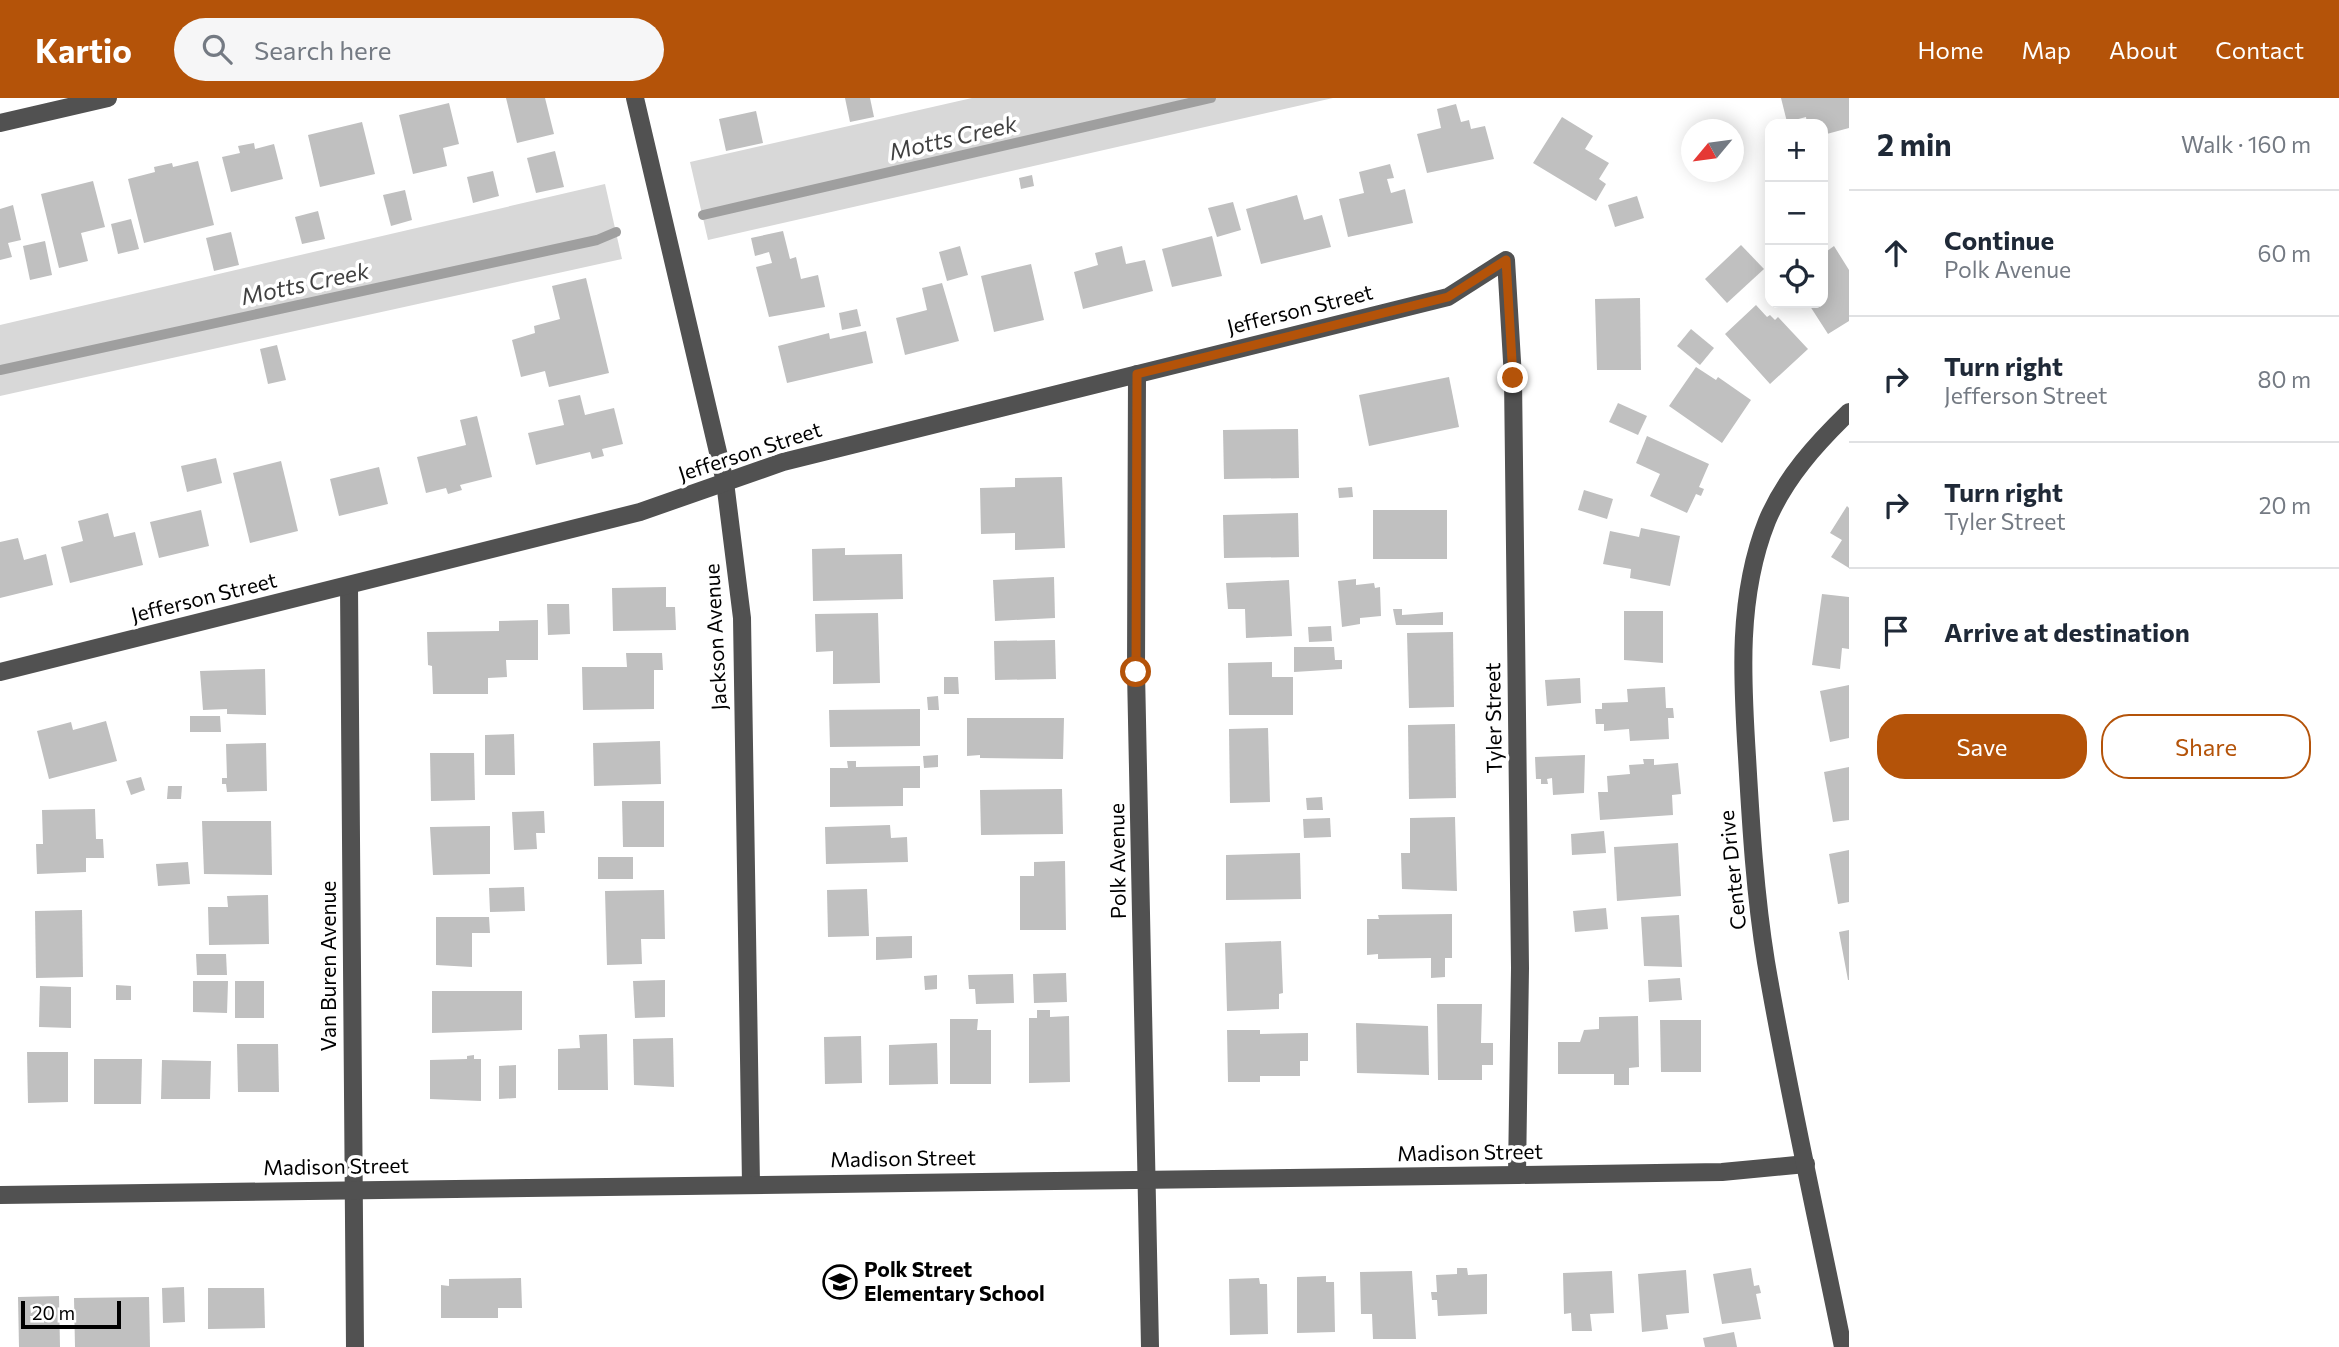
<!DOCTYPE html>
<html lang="en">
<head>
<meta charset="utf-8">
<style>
  body { margin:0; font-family:Commissioner,sans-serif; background:#f6f6f7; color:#1f2937 }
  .controls { position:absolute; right:21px; top:21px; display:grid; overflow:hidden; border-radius:14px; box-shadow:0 4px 18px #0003 }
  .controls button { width:63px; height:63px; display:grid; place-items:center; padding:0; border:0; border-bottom:2px solid #e0e1e3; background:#fff; color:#1f2937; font:35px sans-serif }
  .compass { position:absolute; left:1681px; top:21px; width:63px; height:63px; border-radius:50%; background:#fff; box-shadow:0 4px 18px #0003; rotate:241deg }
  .scale { position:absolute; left:21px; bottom:18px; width:100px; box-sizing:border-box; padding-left:7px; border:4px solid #000; border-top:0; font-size:19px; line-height:24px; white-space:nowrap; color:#000; -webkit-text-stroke:5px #fff; paint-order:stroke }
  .stop { position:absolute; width:21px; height:21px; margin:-16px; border:5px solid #b45309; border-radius:50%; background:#fff }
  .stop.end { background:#b45309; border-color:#fff; box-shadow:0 2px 7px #0008 }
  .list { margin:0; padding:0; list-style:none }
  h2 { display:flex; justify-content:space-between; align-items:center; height:91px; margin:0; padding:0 28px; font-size:30px }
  h2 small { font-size:23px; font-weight:400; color:#747a83 }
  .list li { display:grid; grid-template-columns:46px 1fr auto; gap:21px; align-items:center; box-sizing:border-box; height:126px; padding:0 28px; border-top:2px solid #e0e1e3 }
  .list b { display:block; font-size:26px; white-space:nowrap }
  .list p { margin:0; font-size:23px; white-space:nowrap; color:#747a83 }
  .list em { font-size:23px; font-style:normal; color:#747a83 }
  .actions { display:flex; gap:14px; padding:21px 28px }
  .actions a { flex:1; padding:16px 0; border:2px solid #b45309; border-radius:28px; text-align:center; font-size:24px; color:#b45309 }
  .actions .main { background:#b45309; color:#fff }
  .icon { flex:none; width:38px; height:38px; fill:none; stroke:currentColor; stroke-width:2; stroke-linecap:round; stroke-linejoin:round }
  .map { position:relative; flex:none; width:1849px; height:1249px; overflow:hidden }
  header { display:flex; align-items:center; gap:42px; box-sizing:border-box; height:98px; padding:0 35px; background:#b45309; color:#fff }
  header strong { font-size:33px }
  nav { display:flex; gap:38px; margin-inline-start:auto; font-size:24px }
  .search { width:490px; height:63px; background:#f6f6f7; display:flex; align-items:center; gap:18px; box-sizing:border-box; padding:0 24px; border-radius:38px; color:#747a83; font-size:26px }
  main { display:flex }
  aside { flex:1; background:#fff }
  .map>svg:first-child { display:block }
  .green { fill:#d8d8d8 }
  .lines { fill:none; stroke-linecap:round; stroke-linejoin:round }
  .stream { stroke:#9f9f9f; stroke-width:10 }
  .building { fill:#c0c0c0 }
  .minor { stroke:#515151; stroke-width:18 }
  .route { stroke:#b45309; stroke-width:9 }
  .labels { text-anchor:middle; stroke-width:7; stroke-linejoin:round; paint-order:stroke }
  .street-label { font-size:21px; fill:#000; stroke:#fff }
  .poi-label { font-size:21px; font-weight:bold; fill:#000; stroke:#fff; text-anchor:start }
  .water-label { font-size:23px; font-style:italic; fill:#404040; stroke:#fff }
</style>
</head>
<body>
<header>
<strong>Kartio</strong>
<div class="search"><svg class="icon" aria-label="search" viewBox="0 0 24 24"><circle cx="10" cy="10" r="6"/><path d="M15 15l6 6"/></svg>Search here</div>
<nav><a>Home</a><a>Map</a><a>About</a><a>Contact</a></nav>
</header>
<main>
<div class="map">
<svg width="1849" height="1249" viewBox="0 0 1849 1249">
  <rect width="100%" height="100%" fill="#fff"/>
  <g class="green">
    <path d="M972 0H1333L708 142 690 64Z"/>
    <path d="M605 86 622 161 0 298V227Z"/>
  </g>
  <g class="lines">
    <g class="stream">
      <path d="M703 117 1211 0"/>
      <path d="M0 272 597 142 616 134"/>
    </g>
  </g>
  <g class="building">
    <path d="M506 0H545L554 36 517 45Z"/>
    <path d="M845 0H870L874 19 850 24Z"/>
    <path d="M1781 0H1849V30L1823 37V26H1807L1806 19 1787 24Z"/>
    <path d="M449 5 459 46 443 50 447 68 413 76 399 17Z"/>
    <path d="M1456 6 1461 24 1469 22 1471 31 1485 28 1494 61 1427 75 1417 36 1441 30 1437 11Z"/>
    <path d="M756 13 763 45 726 53 719 21Z"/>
    <path d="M1562 19 1593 38 1585 51 1609 65 1599 81 1606 86 1596 103 1533 65Z"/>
    <path d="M362 24 375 76 320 89 308 37Z"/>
    <path d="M254 45 255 51 274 46 283 81 231 94 222 59 240 55 238 48Z"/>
    <path d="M555 53 564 89 536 95 527 60Z"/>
    <path d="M198 63 214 127 144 145 128 81 155 74 154 69 172 65 173 69Z"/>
    <path d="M1390 66 1394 80 1387 81 1391 95 1405 91 1413 125 1348 139 1339 101 1364 95 1359 74Z"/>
    <path d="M493 73 499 98 473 105 467 79Z"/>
    <path d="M1032 77 1034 88 1021 91 1019 80Z"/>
    <path d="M93 83 105 129 81 135 88 163 59 170 41 96Z"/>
    <path d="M405 92 412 122 391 128 383 97Z"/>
    <path d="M1297 97 1304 122 1322 117 1331 149 1261 166 1246 111Z"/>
    <path d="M1637 98 1644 120 1615 129 1608 107Z"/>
    <path d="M1233 104 1241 132 1217 139 1208 110Z"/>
    <path d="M13 107 21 142 8 145 12 159 0 162V111Z"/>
    <path d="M318 113 325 141 302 146 295 119Z"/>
    <path d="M131 121 139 151 118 156 111 126Z"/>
    <path d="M783 133 790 161 796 159 801 181 818 177 825 209 769 219 756 169 772 165 769 154 755 158 751 140Z"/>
    <path d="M231 134 239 167 214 173 206 140Z"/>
    <path d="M1212 138 1222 178 1172 189 1162 151Z"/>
    <path d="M45 143 52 177 30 182 23 148Z"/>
    <path d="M1741 147 1764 171 1727 205 1705 181Z"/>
    <path d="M960 148 968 177 947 183 939 154Z"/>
    <path d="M1122 148 1126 166 1145 162 1153 193 1083 211 1074 174 1098 167 1095 155Z"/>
    <path d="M1834 148 1849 172V223L1828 236 1808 205H1823V156Z"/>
    <path d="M1031 166 1044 222 994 234 981 178Z"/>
    <path d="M586 180 609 275 549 289 545 273 521 279 512 242 535 235 534 228 560 221 552 188Z"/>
    <path d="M942 185 959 243 905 257 896 220 927 212 922 190Z"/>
    <path d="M1640 200 1641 272H1597L1595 201Z"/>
    <path d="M1756 207 1767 219 1770 217 1775 222 1778 219 1808 251 1770 286 1725 236Z"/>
    <path d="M857 211 861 228 842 232 839 215Z"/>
    <path d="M1691 231 1714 250 1700 267 1677 248Z"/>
    <path d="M866 233 873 265 787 285 778 248 829 235 830 241Z"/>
    <path d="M277 247 286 282 268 286 260 251Z"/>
    <path d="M1696 269 1716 282 1718 279 1751 302 1722 345 1669 308Z"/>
    <path d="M1449 279 1459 329 1369 348 1359 297Z"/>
    <path d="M580 297 585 317 614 310 623 346 602 351 604 358 592 361 590 354 536 367 528 335 564 327 558 302Z"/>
    <path d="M1618 305 1647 318 1638 337 1609 324Z"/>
    <path d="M477 318 492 379 460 387 462 392 448 396 446 390 426 395 417 359 466 347 460 322Z"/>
    <path d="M1298 331 1299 380 1224 381 1223 332Z"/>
    <path d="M1647 338 1709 366 1699 389 1704 391 1701 398 1696 396 1687 415 1650 398 1660 376 1636 365Z"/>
    <path d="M216 360 222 385 187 394 181 368Z"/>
    <path d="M281 363 298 433 250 445 233 375Z"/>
    <path d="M379 369 388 406 339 418 330 381Z"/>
    <path d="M1062 379 1065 450 1015 452V435L981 436 980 390 1015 389V380Z"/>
    <path d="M1352 389 1353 399 1339 400 1338 390Z"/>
    <path d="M1584 392 1613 401 1607 421 1578 412Z"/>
    <path d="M1847 408 1849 410V470L1831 459 1842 442 1830 435Z"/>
    <path d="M201 412 209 448 159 460 150 424Z"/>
    <rect x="1373" y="412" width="74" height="49"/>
    <path d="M108 415 114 439 135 434 143 467 70 485 61 449 83 443 78 423Z"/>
    <path d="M1298 415 1299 459 1224 460 1223 417Z"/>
    <path d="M1641 430 1680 438 1670 488 1630 480 1631 471 1603 466 1610 433 1639 439Z"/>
    <path d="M18 440 24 462 46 456 53 487 0 500V444Z"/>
    <path d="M845 450V457L902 456 903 501 813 503 812 451Z"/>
    <path d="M1054 479 1055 520 995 523 993 482Z"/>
    <path d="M1356 481V487L1374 485 1375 490 1380 489 1381 518 1360 520V526L1342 529 1338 483Z"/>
    <path d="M1289 482 1292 538 1246 540 1245 511H1228L1226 485Z"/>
    <path d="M666 489V509H675L676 532 613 533 612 490Z"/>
    <path d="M1822 496 1849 499V551L1842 550 1840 571 1812 567Z"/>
    <path d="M547 506H569L570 536 548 537Z"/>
    <path d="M1393 511H1402V517L1443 514V527H1396Z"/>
    <path d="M1624 513H1663V565L1624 562Z"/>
    <path d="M878 515 880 585 833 586V553L816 554 815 516Z"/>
    <path d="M538 522V562H506L507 579 488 580V596H433L432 568 428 567 427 534 499 533V523Z"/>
    <path d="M1331 528 1332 543 1309 544 1308 529Z"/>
    <path d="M1453 534 1454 609 1409 610 1407 535Z"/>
    <path d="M1055 542 1056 581 995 582 994 543Z"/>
    <path d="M1294 549H1334L1335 562H1342V571L1294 574Z"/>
    <path d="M626 555H662L663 572H654V611L583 612 582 569H627Z"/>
    <path d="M1272 564V579H1293V617H1229L1228 565Z"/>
    <path d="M265 571 266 617 227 616V611L203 612 200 573Z"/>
    <path d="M944 579H958L959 596H944Z"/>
    <path d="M1580 580 1581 605 1547 608 1545 582Z"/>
    <path d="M1849 587V640L1830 644 1820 593Z"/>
    <path d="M1665 589 1666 610H1673L1674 620H1668L1669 641 1630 643 1629 631 1604 633V626H1596L1595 611H1602V605L1628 604 1627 591Z"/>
    <path d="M938 598 939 612H928L927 599Z"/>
    <path d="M920 611V648L830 649 829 612Z"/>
    <path d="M190 618H220L221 634H190Z"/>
    <path d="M967 620H1064L1063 661 980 660V657L967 658Z"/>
    <path d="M106 623 117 663 49 681 37 633 71 624 73 632Z"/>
    <path d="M1455 626 1456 700 1409 701 1408 627Z"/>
    <path d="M1268 630 1270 704 1230 705 1229 631Z"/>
    <path d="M514 636 515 677H485V637Z"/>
    <path d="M660 643 661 686 594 688 593 645Z"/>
    <path d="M266 645 267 693 227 694 226 686H222V680H227L226 646Z"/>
    <path d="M430 655H474L475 702 431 703Z"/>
    <path d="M938 657V669L924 670 923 658Z"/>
    <path d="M1585 657 1584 695 1553 697 1552 680 1547 681 1548 686H1541V681H1536L1535 659Z"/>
    <path d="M1643 661H1654V667L1678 665 1681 696 1672 697 1673 717 1600 722 1598 694H1608L1607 678 1630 676 1629 667 1644 666Z"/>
    <path d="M847 663H856V669L920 668V690H903V708L830 709V670H848Z"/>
    <path d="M1849 669V722L1833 724 1824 674Z"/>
    <path d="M141 679 145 692 131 697 126 683Z"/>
    <path d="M168 688H182L181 701H167Z"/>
    <path d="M1062 691 1063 736 981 737 980 692Z"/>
    <path d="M1322 699 1323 712H1307L1306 700Z"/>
    <path d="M622 703H664V749H623Z"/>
    <path d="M95 711 96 741H103L104 760H86V774L37 776 36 746H43L42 712Z"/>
    <path d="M544 713 545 735H536L537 751 514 752 512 714Z"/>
    <path d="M1455 719 1457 793 1402 791 1401 755H1410V720Z"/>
    <path d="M1330 720 1331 739 1304 740 1303 721Z"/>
    <path d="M202 723H271L272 777 204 776Z"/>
    <path d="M890 727 891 740 907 739 908 764 826 766 825 729Z"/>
    <path d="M490 728V776L433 777 430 729Z"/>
    <path d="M1604 733 1606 755 1572 757 1571 736Z"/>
    <path d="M1678 745 1681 798 1617 803 1614 749Z"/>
    <path d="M1849 752V804L1838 806 1829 756Z"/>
    <path d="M1300 755 1301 801 1226 802V757Z"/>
    <rect x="598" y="759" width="35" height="22"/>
    <path d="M1065 763 1066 832H1020V778H1034V764Z"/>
    <path d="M188 764 190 786 158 788 156 766Z"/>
    <path d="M524 789 525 813 490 814 489 790Z"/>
    <path d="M867 791 869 838 828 839 827 792Z"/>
    <path d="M664 792 665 841H641L642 866 607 867 605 793Z"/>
    <path d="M268 797 269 846 209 847 208 809H228L227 798Z"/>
    <path d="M1606 810 1608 831 1575 834 1573 813Z"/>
    <path d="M82 812 83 879 36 880 35 813Z"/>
    <path d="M1452 816V860H1445V879L1431 880V860L1378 861V856L1367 857V821H1379L1378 817Z"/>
    <path d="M1679 817 1682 869 1644 868 1641 819Z"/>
    <path d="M436 819H489L490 835H472V869L436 867Z"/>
    <path d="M1849 832V882H1848L1839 834Z"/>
    <path d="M912 838V860L876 862V839Z"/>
    <path d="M1281 843 1283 895 1279 896V911L1227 913 1225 845Z"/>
    <path d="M196 856H226L227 877H197Z"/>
    <path d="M1066 875 1067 904 1034 905 1033 876Z"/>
    <path d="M1013 876 1014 905 976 906 975 891H969L968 877Z"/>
    <path d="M937 877V891L925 892 924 878Z"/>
    <path d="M1680 880 1682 902 1649 904 1648 882Z"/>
    <path d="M665 882V919L635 920 633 883Z"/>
    <path d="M193 883H228L227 915 193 914Z"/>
    <rect x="235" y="883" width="29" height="37"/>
    <path d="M116 887 131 888V902H116Z"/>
    <path d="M40 888 71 889V930L39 929Z"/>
    <path d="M432 893H522V932L432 935Z"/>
    <path d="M1437 906H1482L1481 945H1493V967H1482V982H1438Z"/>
    <path d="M1037 912H1050V919L1069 918 1070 984 1029 985V920H1037Z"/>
    <path d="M1638 918 1639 969 1629 970V987H1614V976H1558V944H1580L1584 932 1599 931V919Z"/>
    <path d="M950 921H978L977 932H991V986H950Z"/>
    <path d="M1660 922H1701V974H1661Z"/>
    <path d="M1356 925 1428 928 1429 977 1357 975Z"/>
    <path d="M1227 932H1260V936L1308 935V963H1300V978H1260V984H1228Z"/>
    <path d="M607 936 608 992H558V951L580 950 579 937Z"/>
    <path d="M861 938 862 985 825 986 824 939Z"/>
    <path d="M673 940 674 989 634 987 633 941Z"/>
    <path d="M937 945 938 986 889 987V947Z"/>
    <path d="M237 946H278L279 994H238Z"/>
    <path d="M27 954H68V1004L28 1005Z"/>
    <path d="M474 957V961H481V1003L430 1001V962L467 961V958Z"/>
    <path d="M94 961H142L141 1006H94Z"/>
    <path d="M162 962 211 963 210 1001H161Z"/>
    <path d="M516 967V1000L499 1001V968Z"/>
    <path d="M1457 1170H1467L1468 1177 1487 1176V1216L1438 1218 1437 1202H1432L1431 1194H1437L1436 1177 1457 1176Z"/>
    <path d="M1751 1170 1754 1188 1759 1187 1761 1195 1756 1196 1761 1221 1722 1226 1713 1176Z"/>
    <path d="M1686 1172 1689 1215 1666 1217 1668 1231 1642 1234 1638 1176Z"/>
    <path d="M1412 1173 1416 1241H1373L1372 1216H1361L1360 1174Z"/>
    <path d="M1612 1173 1614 1215 1590 1216 1592 1233H1572L1571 1215 1564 1216 1563 1175Z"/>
    <path d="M1326 1178V1184H1334L1335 1234 1297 1235V1179Z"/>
    <path d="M521 1180 522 1210H498V1220H441V1187L449 1188V1181Z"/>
    <path d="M1259 1180 1260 1186H1267L1268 1236 1230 1237 1229 1181Z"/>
    <path d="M184 1189 185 1224 163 1225 162 1190Z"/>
    <path d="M208 1190H264L265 1230 208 1231Z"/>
    <path d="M59 1198 60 1249H19L18 1199Z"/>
    <path d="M149 1199 150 1249H75L74 1200Z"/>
    <path d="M1734 1234 1737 1249H1705L1703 1240Z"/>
  </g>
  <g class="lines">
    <g class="minor">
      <path d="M635 0 725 384 742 520 751 1086"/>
      <path d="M0 25 108 0"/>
      <path d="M1137 276 1136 574 1150 1249"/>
      <path d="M349 488 355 1249"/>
      <path d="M0 574 640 414 783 364 1448 199 1506 162 1513 280 1520 870 1517 1077"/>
      <path d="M0 1097 1517 1077 1722 1074 1806 1066"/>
      <path d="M1843 1249C1817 1121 1788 993 1766 864 1755 796 1751 728 1747 659 1742 581 1737 498 1767 423 1785 380 1816 346 1849 314"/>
    </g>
  </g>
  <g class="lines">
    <path class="route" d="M1136 574 1137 276 1448 199 1506 162 1513 280"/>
  </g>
  <defs>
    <symbol id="school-ring" viewBox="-11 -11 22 22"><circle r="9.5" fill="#fff" stroke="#000" stroke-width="1.5"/><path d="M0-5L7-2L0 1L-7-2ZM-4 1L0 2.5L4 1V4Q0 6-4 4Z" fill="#000"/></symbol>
  </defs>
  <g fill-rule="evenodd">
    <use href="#school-ring" x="821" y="1165" width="38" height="38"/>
  </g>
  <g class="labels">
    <g class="street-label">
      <text transform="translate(1300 212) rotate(-14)" y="7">Jefferson Street</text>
      <text transform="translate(750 354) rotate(-18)" y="7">Jefferson Street</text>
      <text transform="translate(204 500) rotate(-14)" y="7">Jefferson Street</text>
      <text transform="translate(716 539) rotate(-93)" y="7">Jackson Avenue</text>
      <text transform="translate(1494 620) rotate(-91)" y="7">Tyler Street</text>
      <text transform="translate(1118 763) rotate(-91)" y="7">Polk Avenue</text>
      <text transform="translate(1733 772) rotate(-96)" y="7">Center Drive</text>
      <text transform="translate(329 868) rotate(-90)" y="7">Van Buren Avenue</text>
      <text transform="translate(1470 1055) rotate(-1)" y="7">Madison Street</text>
      <text transform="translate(903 1061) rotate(-1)" y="7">Madison Street</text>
      <text transform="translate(336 1069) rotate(-1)" y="7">Madison Street</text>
    </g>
    <g class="poi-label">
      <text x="864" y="1179">Polk Street<tspan x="864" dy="24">Elementary School</tspan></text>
    </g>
    <g class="water-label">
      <text transform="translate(953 40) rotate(-13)" y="8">Motts Creek</text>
      <text transform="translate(305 186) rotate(-12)" y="8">Motts Creek</text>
    </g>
  </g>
</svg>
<div class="controls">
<button>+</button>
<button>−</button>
<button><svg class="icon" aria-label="locate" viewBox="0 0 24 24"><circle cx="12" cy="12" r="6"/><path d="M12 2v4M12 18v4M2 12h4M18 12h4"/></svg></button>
</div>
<svg class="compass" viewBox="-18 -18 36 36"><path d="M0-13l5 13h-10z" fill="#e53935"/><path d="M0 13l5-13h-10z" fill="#747a83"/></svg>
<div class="scale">20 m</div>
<div class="stop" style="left:1136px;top:574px"></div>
<div class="stop end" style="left:1513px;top:280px"></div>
</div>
<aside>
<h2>2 min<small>Walk · 160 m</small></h2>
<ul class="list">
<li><svg class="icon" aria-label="ahead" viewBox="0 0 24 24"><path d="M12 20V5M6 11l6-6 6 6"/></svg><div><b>Continue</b><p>Polk Avenue</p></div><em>60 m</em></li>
<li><svg class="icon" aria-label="right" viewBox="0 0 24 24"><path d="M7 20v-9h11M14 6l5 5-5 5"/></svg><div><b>Turn right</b><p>Jefferson Street</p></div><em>80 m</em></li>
<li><svg class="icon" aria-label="right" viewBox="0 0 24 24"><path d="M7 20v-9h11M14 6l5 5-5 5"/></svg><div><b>Turn right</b><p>Tyler Street</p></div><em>20 m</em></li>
<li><svg class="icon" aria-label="arrive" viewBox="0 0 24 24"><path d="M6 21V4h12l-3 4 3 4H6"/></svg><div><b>Arrive at destination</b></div></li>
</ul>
<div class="actions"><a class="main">Save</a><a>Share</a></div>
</aside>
</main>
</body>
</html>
